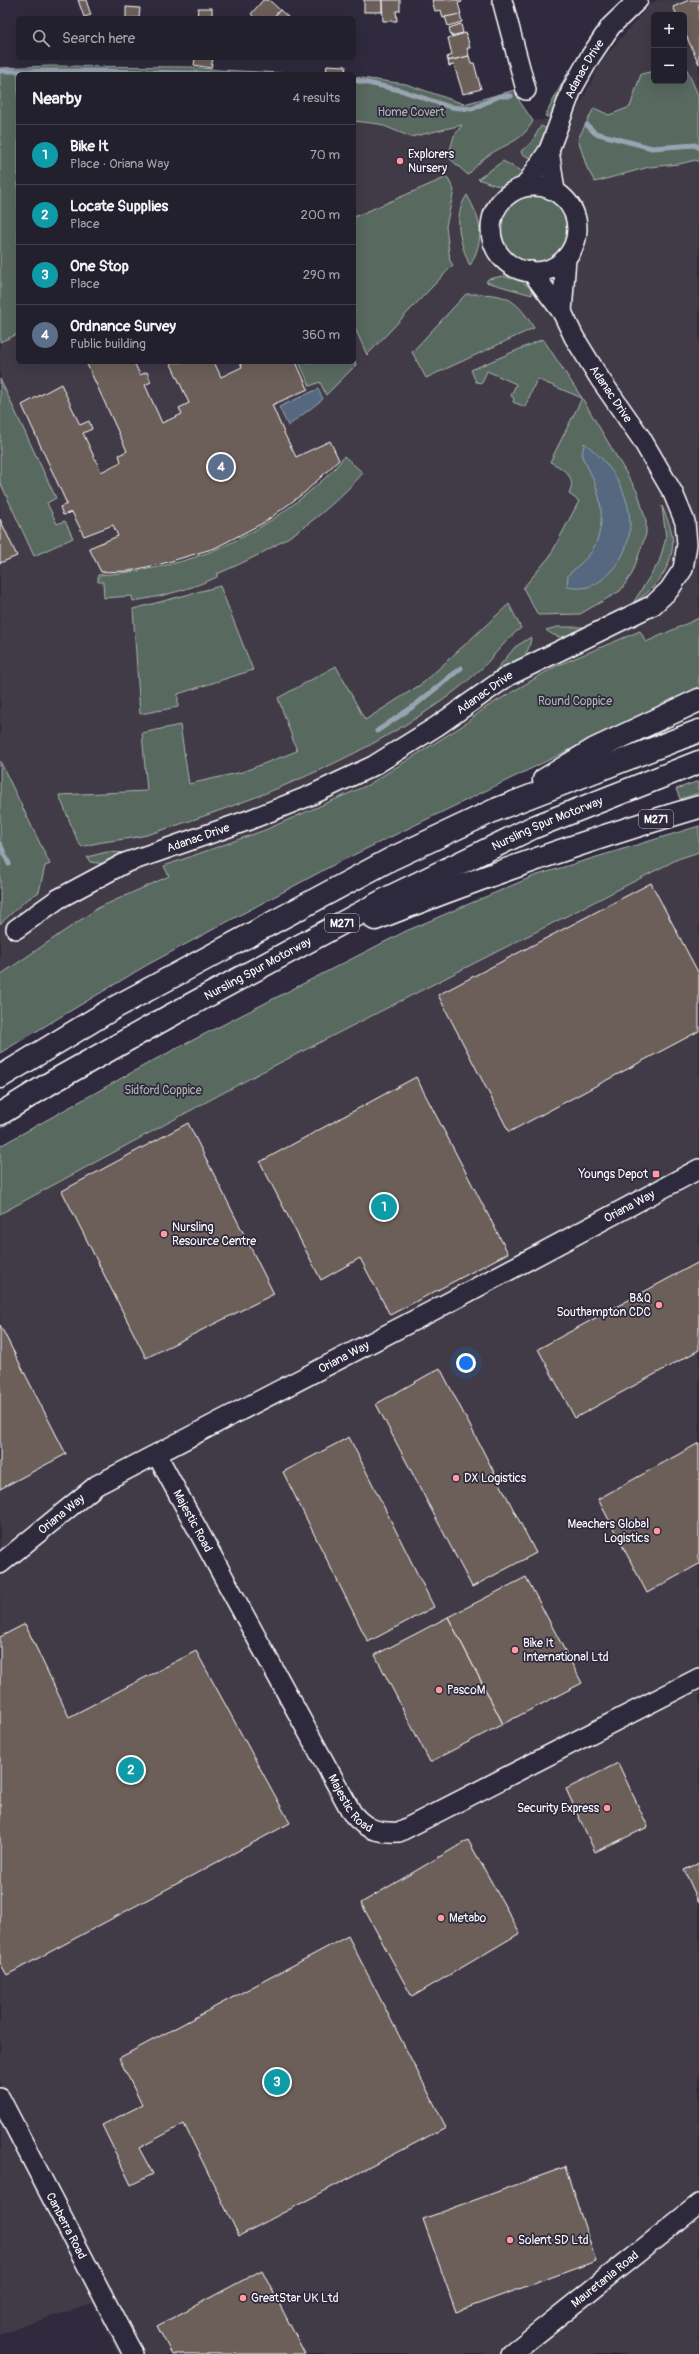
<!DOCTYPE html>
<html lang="en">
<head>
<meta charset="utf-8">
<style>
  body { margin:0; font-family:Pangolin,sans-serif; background:#2f2d3a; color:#f1f3f6 }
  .controls { position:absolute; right:12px; top:12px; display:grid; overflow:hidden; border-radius:6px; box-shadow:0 4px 16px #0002 }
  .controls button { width:36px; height:36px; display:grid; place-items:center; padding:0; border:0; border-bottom:1px solid #403e4a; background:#23202e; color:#f1f3f6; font:20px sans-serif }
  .you { position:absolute; left:466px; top:1363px; width:14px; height:14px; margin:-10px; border:3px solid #fff; border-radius:50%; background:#1a73e8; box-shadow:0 0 0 6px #1a73e833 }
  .badge { display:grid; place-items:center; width:26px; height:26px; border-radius:50%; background:#ff9aa2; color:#fff; font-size:13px; font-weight:700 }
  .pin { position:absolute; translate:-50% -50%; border:2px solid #fff; box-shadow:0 1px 4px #0006 }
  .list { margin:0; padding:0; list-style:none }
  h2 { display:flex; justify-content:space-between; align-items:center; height:52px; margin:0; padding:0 16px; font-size:17px }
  h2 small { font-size:13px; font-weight:400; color:#a3a3aa }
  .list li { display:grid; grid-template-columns:26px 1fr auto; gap:12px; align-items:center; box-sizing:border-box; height:60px; padding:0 16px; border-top:1px solid #403e4a }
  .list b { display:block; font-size:15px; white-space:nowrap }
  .list p { margin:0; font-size:13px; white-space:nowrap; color:#a3a3aa }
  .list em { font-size:13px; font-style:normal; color:#a3a3aa }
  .icon { flex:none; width:22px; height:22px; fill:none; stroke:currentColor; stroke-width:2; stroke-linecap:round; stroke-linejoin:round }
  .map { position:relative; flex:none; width:699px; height:2354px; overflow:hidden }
  .search { position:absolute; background:#23202e; box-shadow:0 4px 16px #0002; left:16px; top:16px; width:340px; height:44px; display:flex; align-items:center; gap:10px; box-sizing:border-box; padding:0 14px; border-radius:6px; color:#a3a3aa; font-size:15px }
  .panel { position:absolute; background:#23202e; box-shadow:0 4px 16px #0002; left:16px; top:72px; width:340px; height:292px; border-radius:6px }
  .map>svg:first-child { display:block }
  .built { fill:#413a46; fill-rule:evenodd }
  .green { fill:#586961; stroke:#acb4b0 }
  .water { fill:#54687f; stroke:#98a4b2 }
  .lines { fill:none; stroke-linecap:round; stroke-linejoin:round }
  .stream { stroke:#98a4b2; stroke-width:5 }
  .building { fill:#6c5e5a; stroke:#fff }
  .minor-casing { stroke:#fff; stroke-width:22 }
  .highway-casing { stroke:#fff; stroke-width:25 }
  .minor { stroke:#2f2a3d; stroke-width:19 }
  .highway { stroke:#2f2a3d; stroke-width:22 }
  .poi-dot { fill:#ff9aa2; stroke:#2f2a3d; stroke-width:1.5 }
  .labels { text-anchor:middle; stroke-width:3.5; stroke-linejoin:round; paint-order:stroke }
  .shield { fill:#2f2a3d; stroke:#c1bfc5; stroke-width:1 }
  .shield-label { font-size:11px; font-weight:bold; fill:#fff }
  .street-label { font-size:12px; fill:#fff; stroke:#2f2a3d }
  .park-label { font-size:12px; fill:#acb4b0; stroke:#2f2a3d }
  .poi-label { font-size:12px; fill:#fff; stroke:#2f2a3d; text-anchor:start }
</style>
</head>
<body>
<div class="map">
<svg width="699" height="2354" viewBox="0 0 699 2354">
  <rect width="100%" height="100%" fill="#2f2a3d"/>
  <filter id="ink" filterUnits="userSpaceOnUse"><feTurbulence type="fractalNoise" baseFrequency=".025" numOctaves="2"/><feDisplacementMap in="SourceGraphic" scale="8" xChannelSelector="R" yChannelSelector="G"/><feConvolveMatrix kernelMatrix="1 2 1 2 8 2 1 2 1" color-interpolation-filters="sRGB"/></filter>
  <g filter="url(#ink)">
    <g class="built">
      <path d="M658 0H699V618L646 642 639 631 556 666 485 708 462 726 368 785 265 830 164 866 169 875 98 908 0 975V237L18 226V362H354V121L379 124 411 137 463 125 488 126 574 116 603 59 649 5ZM654 15H684V81H654Z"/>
      <path d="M699 852V2354H118L93 2304 34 2322 0 2335V1214L256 1075 678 859Z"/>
    </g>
    <g class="green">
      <path d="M684 63 699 97V163L696 160 679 164 649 167 595 182 587 168 578 139 594 108 609 115 630 107 641 74 654 71V81H684Z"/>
      <path d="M50 66 192 67 218 70 304 74H18V334L0 342V68Z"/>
      <path d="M569 70V76L551 118 545 116Z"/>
      <path d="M354 77 406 84 464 104 515 90 520 102 533 121C522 141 510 142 492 153 482 159 475 167 468 175L448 157 454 136 462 125 411 137 379 124 354 121Z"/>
      <path d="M541 126 547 129 535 155 531 158 522 154 521 151 531 143Z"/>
      <path d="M503 161 526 174C508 192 500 187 478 179Z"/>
      <path d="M447 177 454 190 446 226 450 261 453 265 367 355 354 326V217Z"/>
      <circle cx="534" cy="229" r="36"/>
      <path d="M467 195C482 222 485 237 470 266 460 243 452 217 467 195Z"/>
      <path d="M503 276 523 282 532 290V295L486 282 488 279Z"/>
      <path d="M466 294C504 294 514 295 534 328L426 378 412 352Z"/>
      <path d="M543 339 582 398 638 493 646 521V534L632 574 620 591 580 614 538 615 523 588 550 556 579 501 569 494C577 477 564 469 550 462L582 398 537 379 525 407 513 402 514 398 511 396 516 384 487 371 482 383 476 382 471 370Z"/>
      <path d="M354 359 356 365 326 395 320 382 310 386 299 362H354Z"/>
      <path d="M0 379 56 498 47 503 57 524 65 521 73 538 34 556 0 482Z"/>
      <path d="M344 456 363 473C320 521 277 549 217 574V577C191 589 161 597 133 601L132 596 104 598 103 582H98V575C177 570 242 547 304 496 318 484 334 472 344 456Z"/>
      <path d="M662 506C665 514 669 522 671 530 679 560 657 589 633 603L659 562 666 538Z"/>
      <path d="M220 586 253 670 178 694V707L140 714 133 609Z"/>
      <path d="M509 604 521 628C506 639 495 655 481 669 468 681 453 693 439 703 352 763 253 801 153 833 129 841 106 839 82 847L78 842 59 795 147 791 142 733 180 725 189 784 242 772 297 751 278 698 336 666 365 720 423 683Z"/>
      <path d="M699 618V687L335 864 147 965 0 1053V975L98 908 169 876 164 866 265 830 368 785 462 726 485 708 556 666 640 631 646 642Z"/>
      <path d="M557 627H592C575 635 563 644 546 630Z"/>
      <path d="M531 637C529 663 507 669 487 681L515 647Z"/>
      <path d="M0 761 50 864 45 866 39 892 25 901 0 924Z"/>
      <path d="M699 781V793L680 799 676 789Z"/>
      <path d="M699 826V852L678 859 256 1075 0 1214V1146L154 1060 406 931 534 876Z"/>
      <path d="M107 852 131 853 105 864 90 862 87 857Z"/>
    </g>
    <g class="water">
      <path d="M318 389 323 399 288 426 279 407Z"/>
      <path d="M584 443C626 473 650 534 608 574 595 587 585 590 567 587L568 575C575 568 587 559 592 551 610 519 599 486 582 457Z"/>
    </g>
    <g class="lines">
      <g class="stream">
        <path d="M0 71H108L228 74"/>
        <path d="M354 80 400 90 450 107 472 109 499 96H511"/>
        <path d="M587 125 595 133 652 148 695 145 699 148"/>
        <path d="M377 731 414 706 461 668"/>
        <path d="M0 844 9 864"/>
      </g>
    </g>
    <g class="building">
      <path d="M78 0H86L91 15 84 17Z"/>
      <path d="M263 0H269L280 10 273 18H255L251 14Z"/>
      <rect x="364" y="0" width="18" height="12"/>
      <path d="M382 0H400V11H396L397 21H383Z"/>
      <path d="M432 0H461L462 2 458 3 461 14 443 18 441 10 435 11Z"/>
      <path d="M689 0H699V64L684 31V15H677L673 7Z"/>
      <path d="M126 7 140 8 139 18H126Z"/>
      <path d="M198 8H212V18H197Z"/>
      <path d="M280 10 289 18H273Z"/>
      <path d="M460 14 462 22 448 26 445 17Z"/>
      <path d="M461 24 463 33 451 36 449 28Z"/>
      <path d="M466 33 470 48H467L469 56 448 61 447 57 452 55 448 38Z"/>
      <path d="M469 56 471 63H474L481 89 463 94 454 65 449 66 448 61Z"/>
      <path d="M195 58H213L211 68 194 65Z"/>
      <path d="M327 65 346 66 345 74H326Z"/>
      <path d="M86 362H134L140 375 147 372 151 382 145 385 162 423 182 414 179 408 189 403 170 362H214L221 377 242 367 240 362H296L308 389 272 405 285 435 296 457 330 441 339 460 305 492 265 522 215 548 165 563 129 571 101 572 89 548 118 536 113 525 84 536 72 512 63 515 60 507 67 504 22 405 61 384 80 425 89 421 92 429 83 433 101 472 121 462 119 455 127 451Z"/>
      <path d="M0 519 17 556 0 563Z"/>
      <path d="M651 883 699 974V1031L509 1132 438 995Z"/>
      <path d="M416 1077 508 1253 390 1315 360 1258 321 1280 260 1162Z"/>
      <path d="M188 1123 274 1294 146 1358 62 1191Z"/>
      <path d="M699 1262V1350L575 1418 538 1349Z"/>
      <path d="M0 1325 66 1454 0 1489Z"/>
      <path d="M440 1368 536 1553 472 1587 376 1404Z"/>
      <path d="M349 1437 434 1607 368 1642 283 1472Z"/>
      <path d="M699 1443V1564L647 1593 598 1499Z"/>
      <path d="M526 1577 582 1683 503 1724 448 1617Z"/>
      <path d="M448 1617 503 1724 430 1762 375 1655Z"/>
      <path d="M25 1624 69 1717 196 1651 290 1823 7 1975 0 1963V1637Z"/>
      <path d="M618 1763 648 1827 595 1852 566 1789Z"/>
      <path d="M468 1840 520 1933 412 1997 361 1903Z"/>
      <path d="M699 1863V1902L684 1870Z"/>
      <path d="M348 1936 446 2127 239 2236 184 2124 139 2148 153 2174 131 2185 102 2125 142 2105 119 2058Z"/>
      <path d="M565 2167 596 2261 456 2312 423 2219Z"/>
      <path d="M262 2270 305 2354H172L157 2326Z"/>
    </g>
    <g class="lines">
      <defs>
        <g id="minor">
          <path d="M502 0 526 90"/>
          <path d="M549 150 555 191"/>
          <path id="s1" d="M525 186 549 150 572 89 590 57 611 26 638 0"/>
          <circle cx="534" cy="229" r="43"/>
          <path d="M562 312 566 258"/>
          <path id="s2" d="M16 929 58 899 125 863 249 820 309 796 373 766 437 726 508 676 653 605 669 590 683 569 687 544 685 522 673 493 641 438 600 379 574 337 562 312 531 271"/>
          <path id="s3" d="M157 1455 352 1813C366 1830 378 1833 399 1832L699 1678"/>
          <path id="s4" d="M0 1564 97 1485 457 1298 699 1169"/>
          <path id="s5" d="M0 2098 133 2354"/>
          <path id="s6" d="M511 2354 699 2204"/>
        </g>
        <g id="highway">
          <path d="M544 780 595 749 699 700"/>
          <path d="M375 919C482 877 589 839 699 807"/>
          <path d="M0 1077 112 1009 391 859 495 810 699 731"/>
          <path id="s7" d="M0 1114 52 1082 168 1017 392 896 534 827 699 762"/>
        </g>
      </defs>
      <use href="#minor" class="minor-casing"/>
      <use href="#highway" class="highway-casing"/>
      <use href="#minor" class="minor"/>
      <use href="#highway" class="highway"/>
    </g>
  </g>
  <g class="poi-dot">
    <circle cx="400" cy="161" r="4"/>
    <rect x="652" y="1170" width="8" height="8" rx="2"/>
    <circle cx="164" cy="1234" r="4"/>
    <circle cx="659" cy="1305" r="4"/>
    <circle cx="456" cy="1478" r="4"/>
    <circle cx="657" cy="1531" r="4"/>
    <circle cx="515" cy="1650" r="4"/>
    <circle cx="439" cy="1690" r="4"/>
    <circle cx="607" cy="1808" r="4"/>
    <circle cx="441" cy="1918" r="4"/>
    <circle cx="510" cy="2240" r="4"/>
    <circle cx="243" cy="2298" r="4"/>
  </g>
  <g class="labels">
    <g class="shield">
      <rect x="639" y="810" width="34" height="18" rx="3"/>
      <rect x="325" y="914" width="34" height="18" rx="3"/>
    </g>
    <g class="shield-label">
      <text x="656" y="823">M271</text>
      <text x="342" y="927">M271</text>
    </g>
    <g class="street-label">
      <text dy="4" stroke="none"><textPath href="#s1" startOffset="132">Adanac Drive</textPath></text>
      <text transform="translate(611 394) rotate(56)" y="4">Adanac Drive</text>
      <text dy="4" stroke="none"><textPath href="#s2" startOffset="528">Adanac Drive</textPath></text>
      <text dy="4" stroke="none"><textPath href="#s7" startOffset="620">Nursling Spur Motorway</textPath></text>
      <text dy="4" stroke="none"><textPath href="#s2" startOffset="205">Adanac Drive</textPath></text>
      <text dy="4" stroke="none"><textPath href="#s7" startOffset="296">Nursling Spur Motorway</textPath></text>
      <text dy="4" stroke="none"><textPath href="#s4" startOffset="726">Oriana Way</textPath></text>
      <text dy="4" stroke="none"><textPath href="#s4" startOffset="403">Oriana Way</textPath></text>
      <text dy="4" stroke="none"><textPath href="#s4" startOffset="79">Oriana Way</textPath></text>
      <text dy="4" stroke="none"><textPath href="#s3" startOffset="75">Majestic Road</textPath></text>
      <text dy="4" stroke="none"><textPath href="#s3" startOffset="399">Majestic Road</textPath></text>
      <text dy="4" stroke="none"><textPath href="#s5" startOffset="144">Canberra Road</textPath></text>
      <text dy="4" stroke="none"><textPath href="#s6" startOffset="120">Mauretania Road</textPath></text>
    </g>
    <g class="park-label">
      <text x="411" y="116">Home Covert</text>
      <text x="575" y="705">Round Coppice</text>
      <text x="163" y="1094">Sidford Coppice</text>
    </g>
    <g class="poi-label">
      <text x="408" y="158">Explorers<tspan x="408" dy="14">Nursery</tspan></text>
      <text x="648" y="1178" text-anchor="end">Youngs Depot</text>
      <text x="172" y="1231">Nursling<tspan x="172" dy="14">Resource Centre</tspan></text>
      <text x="651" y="1302" text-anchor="end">B&amp;Q<tspan x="651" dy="14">Southampton CDC</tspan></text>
      <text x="464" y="1482">DX Logistics</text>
      <text x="649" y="1528" text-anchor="end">Meachers Global<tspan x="649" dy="14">Logistics</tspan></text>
      <text x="523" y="1647">Bike It<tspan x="523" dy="14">International Ltd</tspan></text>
      <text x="447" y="1694">PascoM</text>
      <text x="599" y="1812" text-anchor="end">Security Express</text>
      <text x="449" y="1922">Metabo</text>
      <text x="518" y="2244">Solent SD Ltd</text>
      <text x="251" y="2302">GreatStar UK Ltd</text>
    </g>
  </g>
</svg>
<div class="controls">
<button>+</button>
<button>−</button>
</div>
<div class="you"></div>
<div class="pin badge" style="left:384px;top:1207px;background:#0f9aa8">1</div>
<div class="pin badge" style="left:131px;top:1770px;background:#0f9aa8">2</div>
<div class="pin badge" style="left:277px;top:2082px;background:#0f9aa8">3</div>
<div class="pin badge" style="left:221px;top:467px;background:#5c6f8a">4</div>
<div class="search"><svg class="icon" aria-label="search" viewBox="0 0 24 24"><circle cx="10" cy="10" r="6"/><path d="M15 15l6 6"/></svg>Search here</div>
<section class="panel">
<h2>Nearby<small>4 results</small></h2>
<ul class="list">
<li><span class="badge" style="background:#0f9aa8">1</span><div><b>Bike It</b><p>Place · Oriana Way</p></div><em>70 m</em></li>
<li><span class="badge" style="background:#0f9aa8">2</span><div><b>Locate Supplies</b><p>Place</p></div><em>200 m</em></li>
<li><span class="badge" style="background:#0f9aa8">3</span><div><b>One Stop</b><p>Place</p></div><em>290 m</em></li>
<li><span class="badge" style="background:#5c6f8a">4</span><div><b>Ordnance Survey</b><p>Public building</p></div><em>360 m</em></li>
</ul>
</section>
</div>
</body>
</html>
